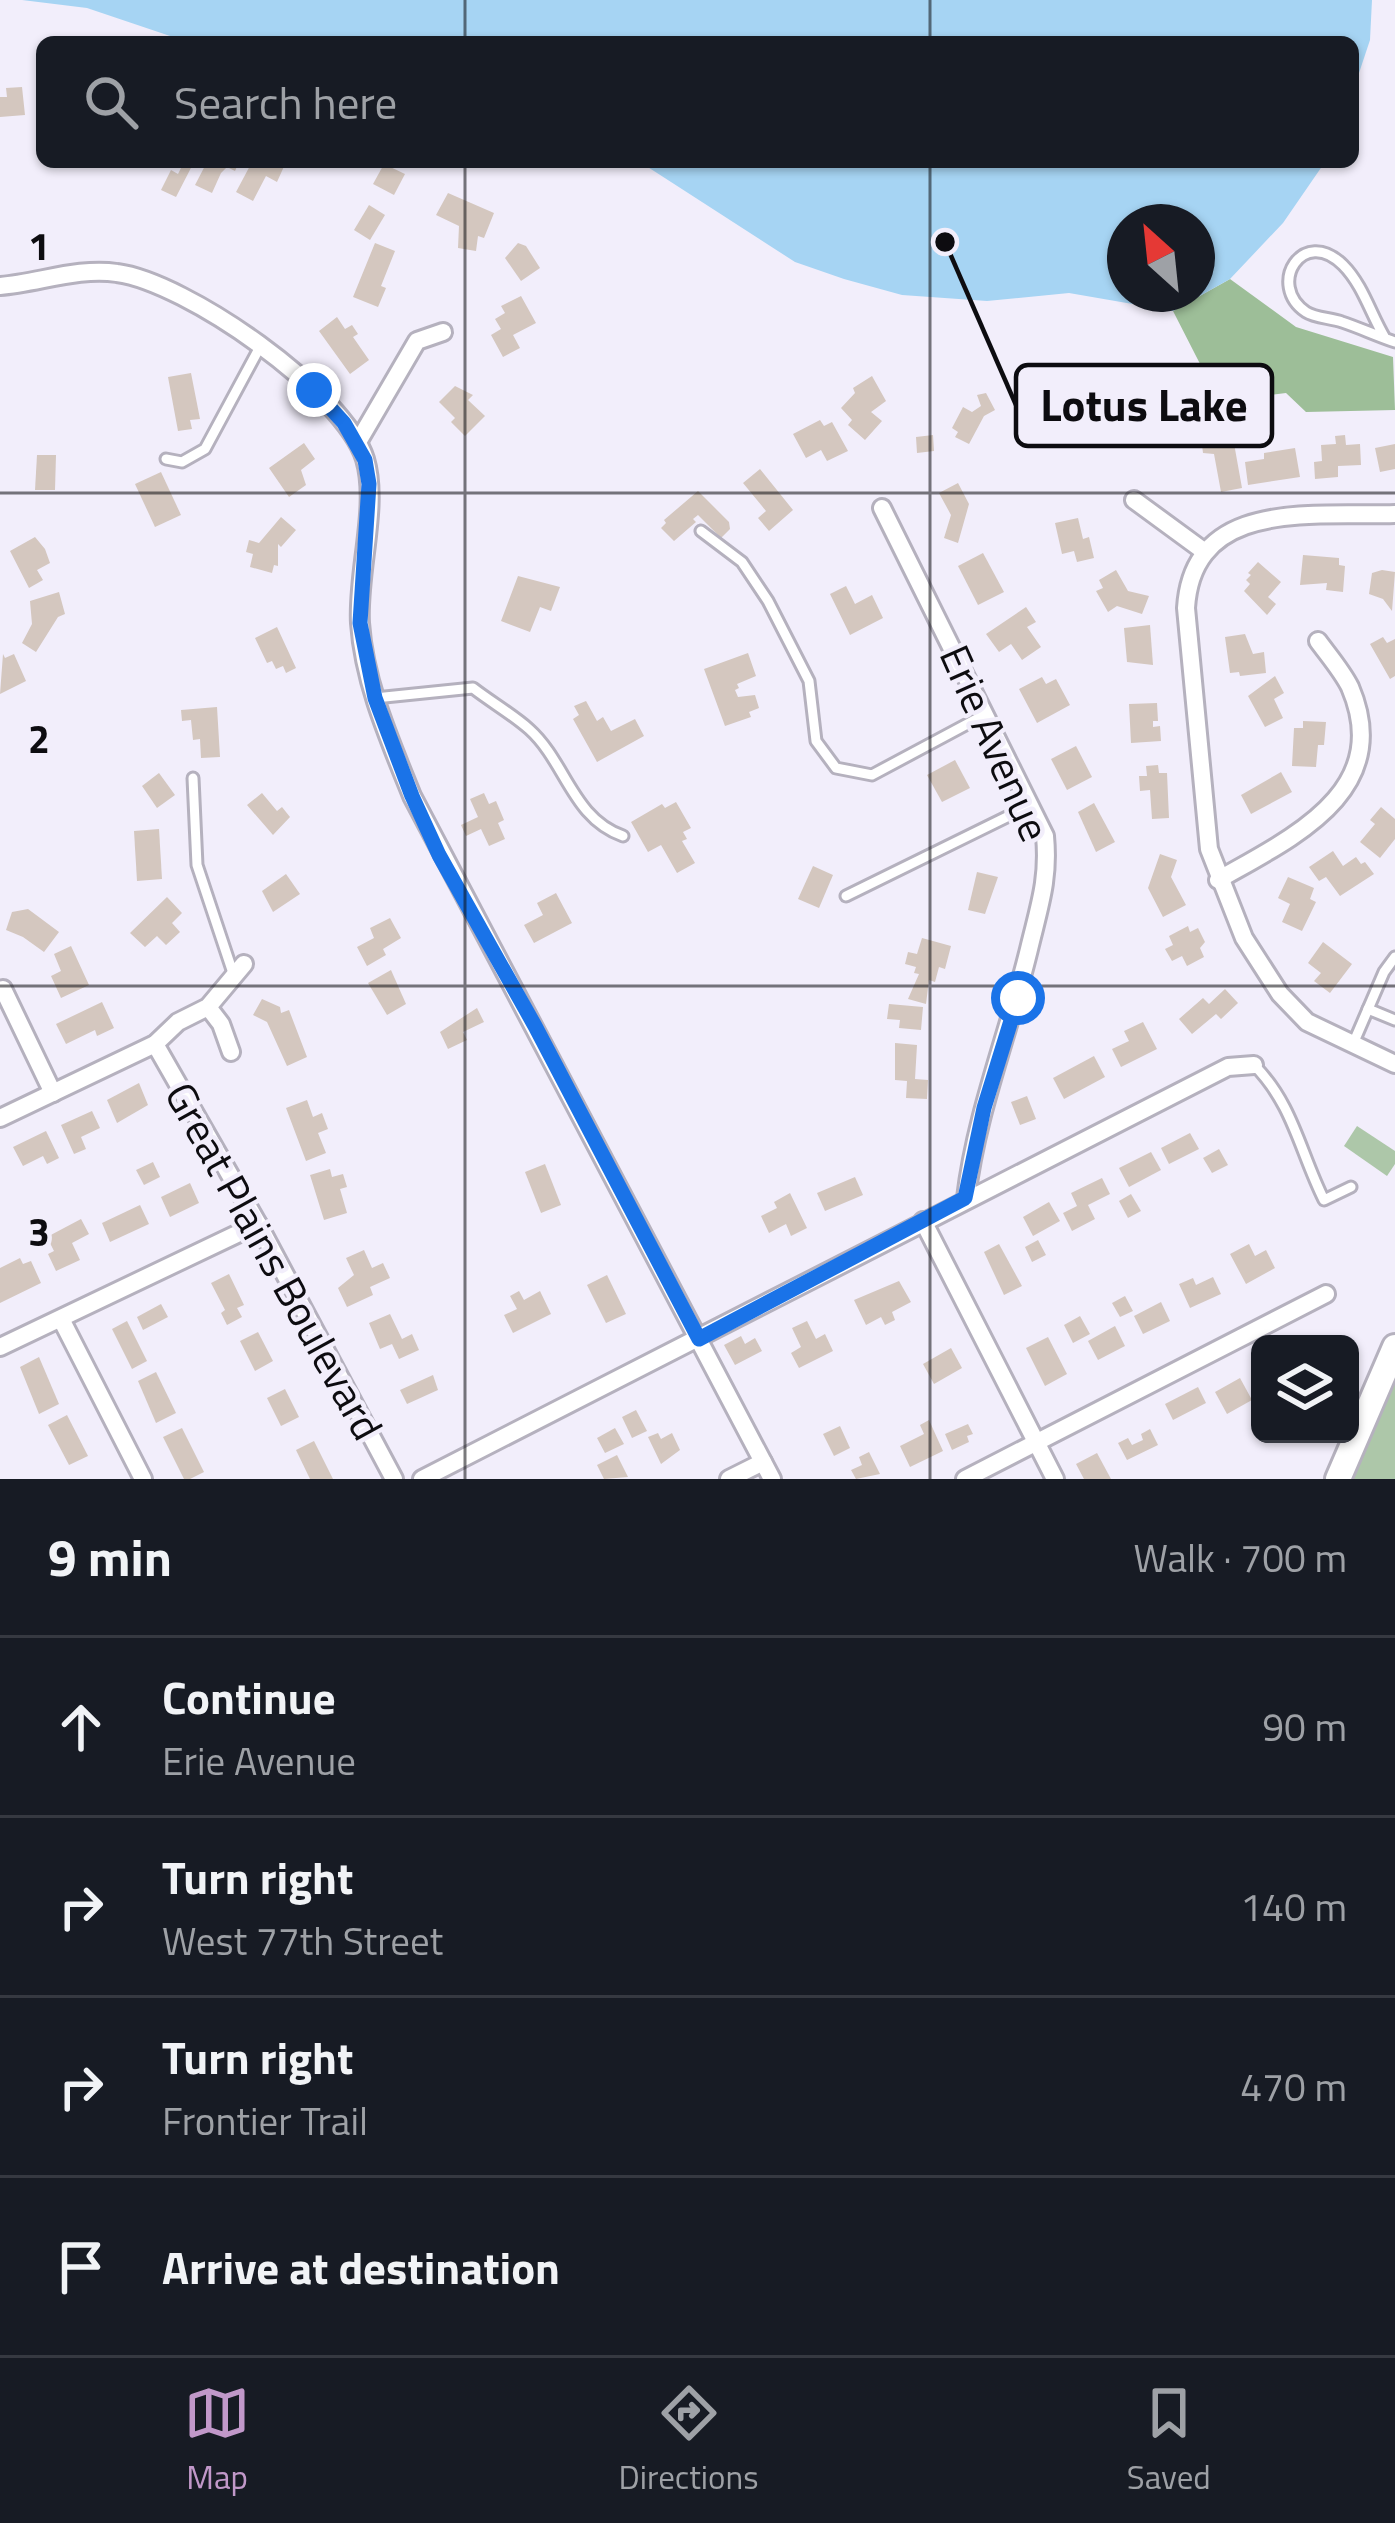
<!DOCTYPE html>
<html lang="en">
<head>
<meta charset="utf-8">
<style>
  body { margin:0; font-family:"Titillium Web",sans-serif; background:#242831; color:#f1f3f6 }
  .controls { position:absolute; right:36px; bottom:36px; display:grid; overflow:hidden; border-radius:18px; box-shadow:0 3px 9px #0004 }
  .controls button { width:108px; height:108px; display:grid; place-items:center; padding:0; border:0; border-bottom:3px solid #363941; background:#171b24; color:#f1f3f6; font:60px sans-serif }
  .compass { position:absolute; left:1107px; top:204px; width:108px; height:108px; border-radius:50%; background:#171b24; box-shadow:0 3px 9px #0004; rotate:333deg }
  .stop { position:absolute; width:36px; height:36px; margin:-27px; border:9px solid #1a73e8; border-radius:50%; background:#fff }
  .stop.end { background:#1a73e8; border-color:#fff; box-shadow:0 3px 12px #0008 }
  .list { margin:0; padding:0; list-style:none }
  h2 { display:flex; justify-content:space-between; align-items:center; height:156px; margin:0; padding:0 48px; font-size:51px }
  h2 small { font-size:39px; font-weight:400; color:#9ea1a6 }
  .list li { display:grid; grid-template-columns:78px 1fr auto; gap:36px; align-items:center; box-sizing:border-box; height:180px; padding:0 48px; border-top:3px solid #363941 }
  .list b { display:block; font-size:45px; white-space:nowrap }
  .list p { margin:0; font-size:39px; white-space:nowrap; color:#9ea1a6 }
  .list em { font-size:39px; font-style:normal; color:#9ea1a6 }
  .icon { flex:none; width:66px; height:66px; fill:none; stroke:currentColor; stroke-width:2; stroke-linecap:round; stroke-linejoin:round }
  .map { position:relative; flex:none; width:1395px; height:1479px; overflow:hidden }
  .search { position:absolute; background:#171b24; box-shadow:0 3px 9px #0004; left:36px; right:36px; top:36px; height:132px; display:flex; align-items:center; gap:30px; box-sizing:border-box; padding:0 42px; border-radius:18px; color:#9ea1a6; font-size:45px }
  .sheet { height:876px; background:#171b24 }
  nav { display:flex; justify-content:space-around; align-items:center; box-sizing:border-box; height:168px; border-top:3px solid #363941; background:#171b24; font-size:33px; color:#9ea1a6 }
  nav a { display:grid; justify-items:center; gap:6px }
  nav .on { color:#c198c9 }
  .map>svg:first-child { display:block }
  .green { fill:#adc7a9 }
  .forest { fill:#9dbe98 }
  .water { fill:#a6d4f3; fill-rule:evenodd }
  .building { fill:#d4c7bf }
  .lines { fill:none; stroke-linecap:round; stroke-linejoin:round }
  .lane-casing { stroke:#b5b1be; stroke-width:15 }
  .street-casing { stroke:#b5b1be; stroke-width:22 }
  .secondary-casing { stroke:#b5b1be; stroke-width:30 }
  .lane { stroke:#fff; stroke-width:9 }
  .street { stroke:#fff; stroke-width:16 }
  .secondary { stroke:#fff; stroke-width:24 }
  .route { stroke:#1a73e8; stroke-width:15 }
  .grid { fill:none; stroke:#0d0c10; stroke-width:3; stroke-opacity:0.55 }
  .labels { text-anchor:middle; stroke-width:9; stroke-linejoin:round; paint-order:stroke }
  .street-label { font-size:42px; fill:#0d0c10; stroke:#f2eefb }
  .grid-label { font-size:39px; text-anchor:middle; font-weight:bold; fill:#0d0c10; stroke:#f2eefb; stroke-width:9; stroke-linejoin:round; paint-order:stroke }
  .leader { fill:none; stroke:#0d0c10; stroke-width:4.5 }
  .callout-dot { fill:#0d0c10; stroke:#f2eefb; stroke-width:4.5 }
  .callout { fill:#f2eefb; stroke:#0d0c10; stroke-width:4.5 }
  .callout-label { font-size:45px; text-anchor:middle; font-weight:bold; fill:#0d0c10 }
</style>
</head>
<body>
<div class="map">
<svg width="1395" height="1479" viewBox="0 0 1395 1479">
  <rect width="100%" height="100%" fill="#f2eefb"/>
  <g class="green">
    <path d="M1357 1126 1395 1151V1164L1387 1176 1344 1146Z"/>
    <path d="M1395 1347V1479H1338Z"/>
  </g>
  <path class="forest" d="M1230 279 1296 327 1393 357 1395 410 1306 412 1286 393 1219 401 1173 311Z"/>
  <g class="water">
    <path d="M22 0H1372L1370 40 1353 91V42H221L176 38 87 8Z"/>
    <path d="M640 162H1325L1283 223 1230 279 1173 311 1069 293 987 301 902 295 844 279 795 262ZM1125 222H1197V294H1125Z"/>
  </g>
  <g class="building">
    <path d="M22 87 25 115 0 117V97H7L6 88Z"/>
    <path d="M174 162H194L176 197 161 190 171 170 178 174 182 166Z"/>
    <path d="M207 162H239L235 171 227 167 221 173 212 193 195 185Z"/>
    <path d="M252 162H286L277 182 266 176 253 201 236 192Z"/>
    <path d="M384 164 405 174 394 195 373 184Z"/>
    <path d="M448 193 494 213 484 238 478 236 476 251 458 248 459 226 436 215Z"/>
    <path d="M369 205 385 215 370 240 354 230Z"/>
    <path d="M375 243 395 251 381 286 386 288 378 307 353 297Z"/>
    <path d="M518 243 526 246 540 268 521 281 505 258Z"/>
    <path d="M521 296 536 323 513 335 520 348 503 357 491 335 501 329 495 319 505 313 501 306Z"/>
    <path d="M337 317 345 329 352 325 358 334 353 337 369 360 350 374 319 331Z"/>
    <path d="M191 373 200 419 190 420 192 429 178 431 168 377Z"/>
    <path d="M872 376 886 401 871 412 882 421 865 440 848 425 852 420 841 408 855 393 853 388Z"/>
    <path d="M455 386 473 395 468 400 485 416 465 436 451 422 455 418 439 402Z"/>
    <path d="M986 393 995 410 984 416 969 444 955 437 958 432 952 428 963 407 972 412 981 406 977 395Z"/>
    <path d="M820 420 824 426 832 422 848 451 827 461 821 450 806 458 793 434Z"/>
    <path d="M1230 421 1242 488 1221 492 1214 454 1203 453 1201 437 1211 430 1213 423Z"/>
    <path d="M933 435 934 451 917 453 916 437Z"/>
    <path d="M1345 435 1346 445 1360 444 1361 465 1338 466V477L1315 479 1314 462 1322 461 1321 445 1336 444 1335 436Z"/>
    <path d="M304 443 315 459 301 470 306 485 289 497 269 468Z"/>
    <path d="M1395 444V469L1380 472 1375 448Z"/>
    <path d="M1295 448 1300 477 1248 485 1245 462 1264 459V453Z"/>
    <path d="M37 455H56L55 490H35Z"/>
    <path d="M760 469 793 510 769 531 758 518 766 511 743 483Z"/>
    <path d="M161 472 181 515 155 527 135 484Z"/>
    <path d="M958 483 969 504 958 543 944 538 951 515 939 493Z"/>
    <path d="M698 491 729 522 730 529 721 538 698 515 693 519 696 522 674 541 661 528 666 523 664 520Z"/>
    <path d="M281 517 296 530 281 547 278 544V566L274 565 272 573 250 567 253 554 246 552 249 540 259 543Z"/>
    <path d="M1078 518 1083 539 1089 537 1094 558 1077 562 1074 551 1062 554 1055 523Z"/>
    <path d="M35 537 45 549 50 563 37 570 43 580 29 588 10 551Z"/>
    <path d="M983 553 1004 592 978 605 958 566Z"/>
    <path d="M1303 555 1339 558V565L1345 566 1343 592 1326 590 1327 583 1300 585Z"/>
    <path d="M1258 562 1281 582 1268 597 1276 604 1267 615 1244 591 1250 584 1246 580 1251 575 1248 573Z"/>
    <path d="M1116 570 1128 591 1149 596 1142 614 1117 606 1108 612 1096 591 1103 588 1099 580Z"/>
    <path d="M1382 570 1395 572 1392 611 1383 599 1369 594 1372 573Z"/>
    <path d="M518 576 560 587 551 611 540 607 530 632 501 621Z"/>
    <path d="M846 586 855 604 872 595 883 618 850 635 830 594Z"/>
    <path d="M59 592 65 614 58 617 36 652 22 643 32 624 30 601Z"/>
    <path d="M1026 607 1036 622 1027 627 1041 647 1022 660 1011 644 999 652 986 634Z"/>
    <path d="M1150 625 1153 665 1127 662 1124 628Z"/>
    <path d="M277 627 296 668 286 673 283 666 276 669 272 661 267 663 255 638Z"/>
    <path d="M1245 634 1253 654 1264 652 1266 673 1240 676 1239 672 1230 673 1225 637Z"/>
    <path d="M1383 637 1387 643 1395 639V676L1390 679 1370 644Z"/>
    <path d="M748 653 756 676 737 684 739 688 735 690 738 697 755 695 759 708 749 712 751 717 725 726 704 669Z"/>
    <path d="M3 654 5 658 14 654 26 681 0 694Z"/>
    <path d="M1275 676 1284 693 1274 699 1283 718 1265 727 1248 696Z"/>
    <path d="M1042 677 1046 684 1056 679 1070 705 1037 723 1019 689Z"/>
    <path d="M586 701 597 721 603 717 611 731 635 719 644 736 597 762 573 719 579 715 574 706Z"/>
    <path d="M1157 703 1158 721H1153V727L1160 726 1161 741 1131 743 1129 704Z"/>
    <path d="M217 707 220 757 201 758 200 739 193 740 191 720 182 721 181 710Z"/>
    <path d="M1303 721 1326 722 1324 745H1318L1316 767 1292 766 1294 728H1303Z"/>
    <path d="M1076 746 1092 777 1067 790 1051 759Z"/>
    <path d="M955 760 970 788 942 802 927 775Z"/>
    <path d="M1158 765 1159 773H1167L1169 818 1152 819 1150 790 1140 791 1139 776H1147L1146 766Z"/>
    <path d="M1281 772 1292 792 1251 814 1241 795Z"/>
    <path d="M159 773 175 795 157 808 142 786Z"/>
    <path d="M262 793 277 811 282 807 290 817 273 835 247 805Z"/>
    <path d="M484 793 489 804 496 801 504 820 498 823 505 839 489 846 481 829 466 836 461 825 478 817 470 799Z"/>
    <path d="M676 802 691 828 683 832 687 839 682 841 695 863 677 873 661 845 648 852 631 822 662 804 665 808Z"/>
    <path d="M1094 803 1115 842 1096 852 1078 812Z"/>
    <path d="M1381 807 1395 819V839L1380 858 1360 842 1375 824 1370 820Z"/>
    <path d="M159 829 162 879 137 881 134 831Z"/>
    <path d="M1333 851 1343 866 1356 857 1361 864 1365 862 1374 874 1340 896 1326 877 1319 881 1309 867Z"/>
    <path d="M1160 854 1177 860 1171 877 1186 905 1163 917 1148 888Z"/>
    <path d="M813 866 833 875 819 908 798 899Z"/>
    <path d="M977 872 998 877 985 914 968 910Z"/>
    <path d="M286 874 300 894 273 912 262 891Z"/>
    <path d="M1288 877 1314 888 1310 899 1316 902 1302 931 1282 922 1290 904 1278 898Z"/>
    <path d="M556 893 572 923 534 943 524 925 543 915 537 903Z"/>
    <path d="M167 897 182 913 172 923 180 932 166 945 157 936 145 947 130 933Z"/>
    <path d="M28 909 59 932 44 952 23 937 6 930 12 912Z"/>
    <path d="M390 918 401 938 383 949 386 955 367 966 357 947 374 938 370 928Z"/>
    <path d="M1188 926 1190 932 1198 928 1205 942 1200 948 1204 957 1187 966 1182 956 1172 961 1165 949 1173 945 1169 936Z"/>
    <path d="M922 938 951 946 945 969 939 967 935 982 929 980 926 1004 908 999 919 974 914 973 916 967 905 964 908 952 917 954Z"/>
    <path d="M1323 942 1352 964 1330 993 1314 981 1321 973 1308 963Z"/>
    <path d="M71 946 89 985 61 998 51 976 61 971 54 954Z"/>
    <path d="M391 970 406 1004 387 1015 368 983Z"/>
    <path d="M1225 989 1238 1003 1221 1019 1216 1014 1192 1034 1179 1019 1203 998 1209 1004Z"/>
    <path d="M262 999 280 1007 281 1013 289 1010 307 1057 287 1066 267 1022 253 1015Z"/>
    <path d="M102 1002 114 1028 97 1036 95 1030 66 1044 56 1024Z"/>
    <path d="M889 1004 923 1007 921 1030 899 1028 900 1020 887 1019Z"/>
    <path d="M477 1008 484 1022 463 1032 467 1040 448 1049 440 1032Z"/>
    <path d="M1143 1022 1157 1049 1121 1067 1112 1049 1129 1041 1124 1031Z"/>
    <path d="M895 1043 917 1045 915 1079 928 1080 927 1099 906 1098 907 1081 895 1080Z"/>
    <path d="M1094 1056 1105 1077 1064 1099 1053 1078Z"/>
    <path d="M139 1083 148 1105 117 1123 107 1100Z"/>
    <path d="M1027 1096 1036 1119 1020 1125 1011 1102Z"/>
    <path d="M307 1100 313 1117 322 1113 328 1129 318 1133 326 1153 306 1161 286 1108Z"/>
    <path d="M92 1111 100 1128 81 1137 86 1149 74 1154 61 1125Z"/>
    <path d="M46 1131 59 1158 47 1164 43 1156 23 1166 13 1147Z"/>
    <path d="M1190 1133 1199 1149 1169 1164 1161 1148Z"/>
    <path d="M1219 1149 1228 1165 1212 1173 1203 1158Z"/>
    <path d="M1151 1152 1161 1170 1129 1187 1119 1168Z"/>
    <path d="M153 1162 160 1177 144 1185 136 1170Z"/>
    <path d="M545 1164 561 1205 541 1213 525 1172Z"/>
    <path d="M330 1169 332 1177 343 1174 347 1187 340 1189 347 1213 324 1220 310 1175Z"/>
    <path d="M855 1177 863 1195 825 1211 817 1193Z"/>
    <path d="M1102 1178 1110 1194 1088 1205 1095 1219 1072 1231 1063 1213 1077 1206 1071 1193Z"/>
    <path d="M190 1183 199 1203 170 1217 161 1197Z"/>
    <path d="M790 1193 807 1228 791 1236 786 1224 769 1233 761 1216 777 1208 774 1202Z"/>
    <path d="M1131 1194 1141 1211 1128 1218 1119 1201Z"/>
    <path d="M1049 1202 1060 1221 1033 1236 1023 1217Z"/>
    <path d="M140 1205 149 1224 110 1242 102 1223Z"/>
    <path d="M81 1219 89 1234 72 1243 80 1260 56 1271 48 1254 54 1251 47 1237Z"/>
    <path d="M1038 1240 1046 1255 1032 1262 1025 1247Z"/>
    <path d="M999 1244 1022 1286 1004 1295 984 1252Z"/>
    <path d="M1249 1244 1255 1256 1266 1250 1275 1268 1246 1284 1230 1254Z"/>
    <path d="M364 1250 372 1268 383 1263 390 1278 370 1287 373 1295 347 1307 338 1288 354 1275 346 1258Z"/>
    <path d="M20 1258 23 1264 31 1261 41 1283 0 1303V1268Z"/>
    <path d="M229 1274 244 1305 237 1308 242 1317 227 1325 221 1313 225 1310 211 1283Z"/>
    <path d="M607 1275 626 1314 606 1323 587 1285Z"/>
    <path d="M1213 1277 1221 1294 1190 1308 1179 1284 1193 1278 1196 1285Z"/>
    <path d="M899 1281 911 1302 892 1312 895 1320 885 1325 881 1317 866 1325 854 1300Z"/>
    <path d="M519 1291 524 1300 540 1291 551 1314 513 1333 504 1315 517 1309 510 1296Z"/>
    <path d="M1125 1296 1133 1311 1120 1317 1112 1303Z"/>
    <path d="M1161 1302 1170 1321 1143 1334 1134 1316Z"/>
    <path d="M161 1304 168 1317 143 1330 137 1317Z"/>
    <path d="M390 1314 402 1339 412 1334 419 1350 399 1359 392 1344 380 1349 369 1323Z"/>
    <path d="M1080 1316 1090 1334 1073 1343 1064 1325Z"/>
    <path d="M127 1321 147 1361 132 1369 112 1329Z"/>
    <path d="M807 1321 816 1339 825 1334 833 1351 799 1368 791 1353 801 1347 792 1328Z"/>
    <path d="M1115 1326 1125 1346 1098 1360 1088 1341Z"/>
    <path d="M258 1332 273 1361 255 1371 240 1341Z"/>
    <path d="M741 1336 745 1344 755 1338 762 1351 735 1365 724 1345Z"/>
    <path d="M1048 1337 1067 1374 1045 1386 1026 1348Z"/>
    <path d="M951 1348 962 1368 934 1384 923 1364Z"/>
    <path d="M39 1357 59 1404 39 1414 20 1367Z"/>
    <path d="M156 1372 176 1413 156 1423 138 1381Z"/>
    <path d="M433 1375 438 1390 407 1404 400 1390Z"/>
    <path d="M1240 1378 1252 1400 1227 1414 1215 1392Z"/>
    <path d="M1198 1387 1206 1403 1173 1420 1165 1404Z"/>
    <path d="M285 1389 299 1417 281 1426 267 1398Z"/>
    <path d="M636 1410 647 1431 632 1438 622 1417Z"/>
    <path d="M67 1415 88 1456 69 1465 48 1425Z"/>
    <path d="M929 1420 943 1451 910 1467 900 1446 924 1434 920 1425Z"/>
    <path d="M968 1424 973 1434 967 1436 969 1442 952 1450 945 1434Z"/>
    <path d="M840 1426 850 1448 834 1456 823 1434Z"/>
    <path d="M182 1428 204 1472 190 1479H184L163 1437Z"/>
    <path d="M615 1428 624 1444 605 1453 597 1438Z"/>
    <path d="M1150 1429 1158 1445 1127 1460 1118 1443 1128 1438 1132 1445 1143 1440 1141 1434Z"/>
    <path d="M658 1433 661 1439 672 1433 680 1450 661 1464 648 1437Z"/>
    <path d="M314 1441 333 1479H310L296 1450Z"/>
    <path d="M869 1452 880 1474 856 1479 851 1470 862 1465 859 1457Z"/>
    <path d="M1097 1453 1111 1479H1084L1076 1464Z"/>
    <path d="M617 1455 628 1477 604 1479 597 1465Z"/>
  </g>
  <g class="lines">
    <defs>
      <g id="lane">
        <path d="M1385 338C1371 315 1363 285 1343 265 1303 225 1266 285 1306 312 1315 318 1331 318 1342 322 1360 328 1377 336 1395 342"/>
        <path d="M166 459 182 462 205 449 261 345"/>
        <path d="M701 531 742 562 768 601 809 681 816 741 836 768 872 775 986 714"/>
        <path d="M375 698 473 688C491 702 512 714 529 729 566 762 572 818 623 836"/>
        <path d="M193 778 197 865 234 976"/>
        <path d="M846 896 1029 806"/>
        <path d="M1368 1009 1395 1020"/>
        <path d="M1353 1044 1384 972 1395 957"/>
        <path d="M1254 1065C1293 1104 1300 1152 1324 1200L1351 1187"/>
      </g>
      <g id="street">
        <path d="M0 286C38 283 79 267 117 273 186 282 344 392 365 459 379 506 357 572 360 623 364 683 390 741 412 796L772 1479"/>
        <path d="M358 442 417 341 443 332"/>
        <path d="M1134 500 1205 552"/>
        <path d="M882 508 1045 836C1049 878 1040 904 1030 945 1010 1030 976 1112 966 1198"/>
        <path d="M1395 514C1315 517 1193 497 1186 608L1209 849 1244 938 1280 994 1307 1022 1395 1064"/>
        <path d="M1218 880C1291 838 1395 792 1350 687 1342 671 1329 656 1318 641"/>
        <path d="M3 989 53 1093"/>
        <path d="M208 1007 221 1024 231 1052"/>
        <path d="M155 1044 258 1224 394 1479"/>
        <path d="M0 1118 155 1044 178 1022 208 1007 244 964"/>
        <path d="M923 1221 1055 1479"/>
        <path d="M61 1319 143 1479"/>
        <path d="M0 1347 258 1224"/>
        <path d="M422 1479 1228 1067 1254 1065"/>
        <path d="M729 1479 763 1462"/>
        <path d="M965 1479 1326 1294"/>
      </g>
      <path id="secondary" d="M1338 1479 1395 1347"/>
    </defs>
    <use href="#lane" class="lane-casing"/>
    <use href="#street" class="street-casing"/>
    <use href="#secondary" class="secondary-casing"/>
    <use href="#lane" class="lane"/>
    <use href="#street" class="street"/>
    <use href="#secondary" class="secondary"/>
  </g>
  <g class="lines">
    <path class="route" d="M314 390 344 423 365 460 369 484 360 623 375 698 412 796 439 855 535 1026 699 1339 965 1198 984 1108 1018 998"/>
  </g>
  <path class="grid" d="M465 0V42M930 0V42M465 162V1479M930 162V1479M0 493H1395M0 986H1395"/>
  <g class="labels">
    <g class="street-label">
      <text transform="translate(995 743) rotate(66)" y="15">Erie Avenue</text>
      <text transform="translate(274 1261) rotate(61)" y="15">Great Plains Boulevard</text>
    </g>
  </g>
  <g class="grid-label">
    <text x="39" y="260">1</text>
    <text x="39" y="753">2</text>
    <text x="39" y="1246">3</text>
  </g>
  <path class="leader" d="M945 242L1016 405"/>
  <circle class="callout-dot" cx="945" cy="242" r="12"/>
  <rect class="callout" x="1016" y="365" width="256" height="81" rx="12"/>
  <g class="callout-label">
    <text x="1144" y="421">Lotus Lake</text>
  </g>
</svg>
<div class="controls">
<button><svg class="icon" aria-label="layers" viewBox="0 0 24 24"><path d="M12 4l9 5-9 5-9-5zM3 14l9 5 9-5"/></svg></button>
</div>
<svg class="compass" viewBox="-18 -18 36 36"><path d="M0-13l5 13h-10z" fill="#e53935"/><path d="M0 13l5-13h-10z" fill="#9ea1a6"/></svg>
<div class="stop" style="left:1018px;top:998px"></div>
<div class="stop end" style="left:314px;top:390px"></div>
<div class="search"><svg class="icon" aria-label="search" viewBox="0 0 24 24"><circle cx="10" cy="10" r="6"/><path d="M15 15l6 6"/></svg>Search here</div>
</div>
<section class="sheet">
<h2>9 min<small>Walk · 700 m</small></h2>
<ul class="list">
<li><svg class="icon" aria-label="ahead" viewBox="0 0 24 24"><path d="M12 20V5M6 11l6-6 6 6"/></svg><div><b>Continue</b><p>Erie Avenue</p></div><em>90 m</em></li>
<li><svg class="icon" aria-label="right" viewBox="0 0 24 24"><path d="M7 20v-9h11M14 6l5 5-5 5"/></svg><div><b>Turn right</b><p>West 77th Street</p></div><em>140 m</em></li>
<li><svg class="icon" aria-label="right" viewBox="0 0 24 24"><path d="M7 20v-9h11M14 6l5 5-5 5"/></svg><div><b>Turn right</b><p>Frontier Trail</p></div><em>470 m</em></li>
<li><svg class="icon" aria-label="arrive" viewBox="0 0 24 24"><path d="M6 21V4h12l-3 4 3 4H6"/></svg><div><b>Arrive at destination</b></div></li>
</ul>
</section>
<nav>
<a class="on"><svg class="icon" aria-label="map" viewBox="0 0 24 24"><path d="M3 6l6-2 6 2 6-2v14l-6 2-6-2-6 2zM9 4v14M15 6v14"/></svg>Map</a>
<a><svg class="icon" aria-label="directions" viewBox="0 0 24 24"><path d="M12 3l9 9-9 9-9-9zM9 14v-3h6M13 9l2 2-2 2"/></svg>Directions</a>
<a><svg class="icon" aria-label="saved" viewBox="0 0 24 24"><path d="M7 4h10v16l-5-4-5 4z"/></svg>Saved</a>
</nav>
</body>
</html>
